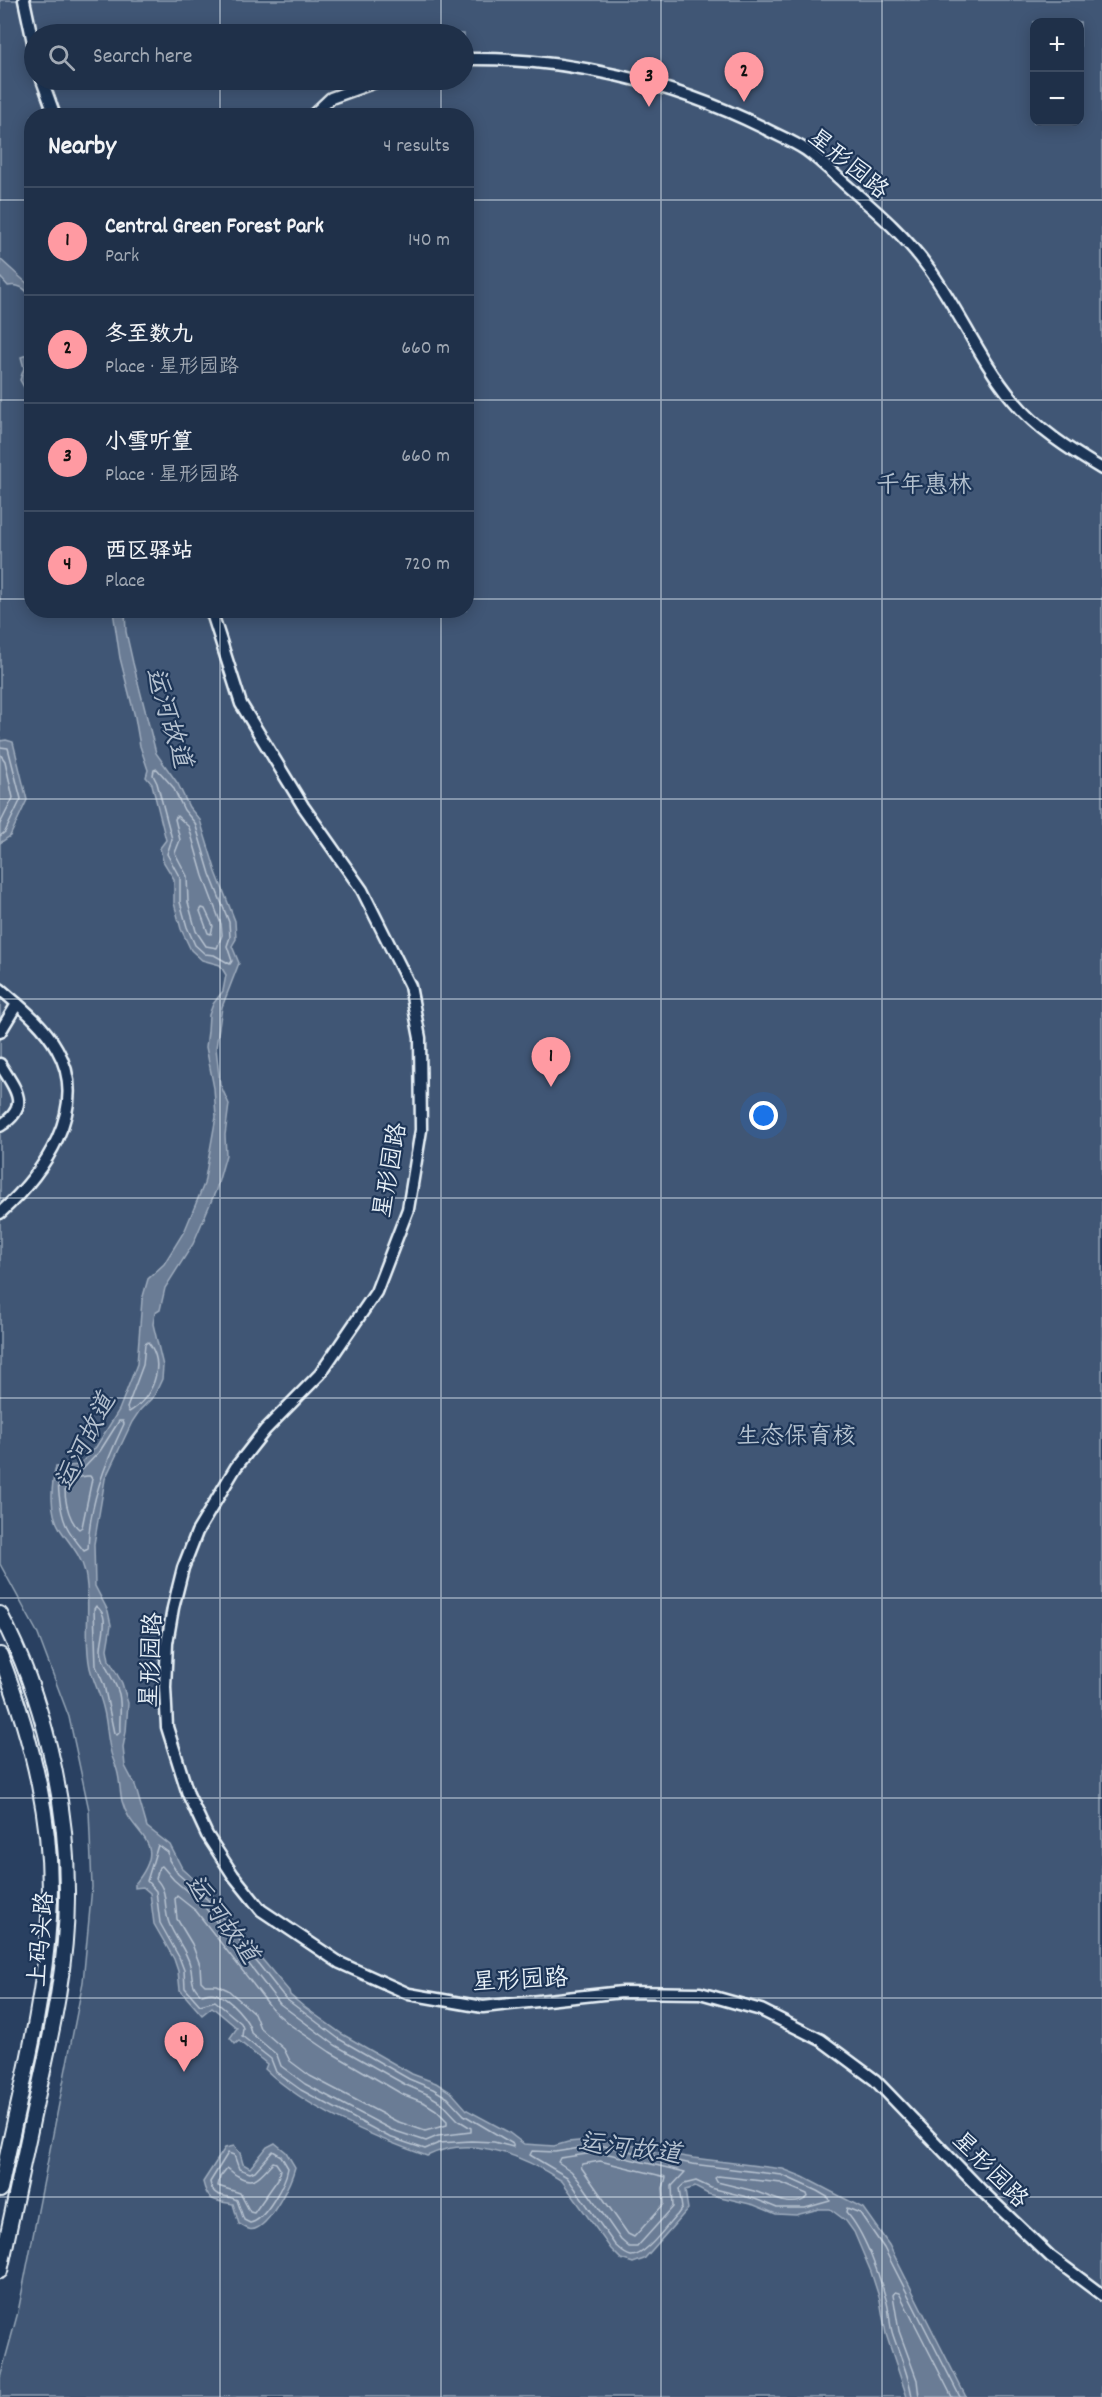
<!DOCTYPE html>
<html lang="en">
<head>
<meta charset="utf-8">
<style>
  body { margin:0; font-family:Dekko,"LXGW WenKai TC",sans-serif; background:#273850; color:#f1f3f6 }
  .controls { position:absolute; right:18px; top:18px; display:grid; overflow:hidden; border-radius:12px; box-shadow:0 3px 15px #0003 }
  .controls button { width:54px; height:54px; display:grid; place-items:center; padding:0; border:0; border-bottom:2px solid #3c4b61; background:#1f3049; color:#f1f3f6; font:30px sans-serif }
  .you { position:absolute; left:764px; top:1116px; width:21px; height:21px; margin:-15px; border:4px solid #fff; border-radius:50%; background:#1a73e8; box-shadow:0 0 0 9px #1a73e833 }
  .badge { display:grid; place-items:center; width:39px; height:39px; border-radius:50%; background:#ff9aa2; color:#111; font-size:20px; font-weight:700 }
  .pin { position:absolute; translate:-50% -50px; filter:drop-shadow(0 2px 3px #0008) }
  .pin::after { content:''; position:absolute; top:32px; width:21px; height:18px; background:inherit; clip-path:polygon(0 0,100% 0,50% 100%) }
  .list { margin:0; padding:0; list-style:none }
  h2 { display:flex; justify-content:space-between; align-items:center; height:78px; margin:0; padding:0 24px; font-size:26px }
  h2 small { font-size:20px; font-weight:400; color:#a1a9b4 }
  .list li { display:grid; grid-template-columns:39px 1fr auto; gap:18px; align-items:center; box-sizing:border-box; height:108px; padding:0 24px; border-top:2px solid #3c4b61 }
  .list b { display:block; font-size:22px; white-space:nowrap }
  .list p { margin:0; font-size:20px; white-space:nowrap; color:#a1a9b4 }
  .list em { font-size:20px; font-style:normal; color:#a1a9b4 }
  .icon { flex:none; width:33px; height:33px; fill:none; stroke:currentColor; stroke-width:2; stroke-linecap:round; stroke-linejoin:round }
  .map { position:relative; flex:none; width:1102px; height:2397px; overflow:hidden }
  .search { position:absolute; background:#1f3049; box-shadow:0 3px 15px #0003; left:24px; top:24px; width:450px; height:66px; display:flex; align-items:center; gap:15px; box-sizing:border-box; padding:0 21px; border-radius:33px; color:#a1a9b4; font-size:22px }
  .panel { position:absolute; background:#1f3049; box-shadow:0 3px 15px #0003; left:24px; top:108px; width:450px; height:510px; border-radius:24px }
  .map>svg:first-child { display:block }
  .green { fill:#415774; stroke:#94a4b6; stroke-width:1.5; fill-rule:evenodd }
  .water { fill:#6b7c95; stroke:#9dabbd; stroke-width:1.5 }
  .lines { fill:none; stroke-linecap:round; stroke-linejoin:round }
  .shore { stroke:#b6c2d0; stroke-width:1.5 }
  .minor-casing { stroke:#e8f1f8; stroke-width:15 }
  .secondary-casing { stroke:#e8f1f8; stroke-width:18 }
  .minor { stroke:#1d3557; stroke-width:10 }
  .secondary { stroke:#1d3557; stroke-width:14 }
  .grid { fill:none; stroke:#e8f1f8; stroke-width:1.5; stroke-opacity:0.55 }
  .labels { text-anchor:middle; stroke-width:4.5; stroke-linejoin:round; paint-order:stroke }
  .street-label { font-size:24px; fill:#e8f1f8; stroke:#1d3557 }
  .park-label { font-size:24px; fill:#b6c3d0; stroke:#1d3557 }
  .water-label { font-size:26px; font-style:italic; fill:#b6c2d0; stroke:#1d3557 }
</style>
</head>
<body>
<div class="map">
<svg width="1102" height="2397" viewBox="0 0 1102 2397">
  <rect width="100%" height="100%" fill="#294061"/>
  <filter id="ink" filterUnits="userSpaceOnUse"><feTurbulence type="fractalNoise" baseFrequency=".0167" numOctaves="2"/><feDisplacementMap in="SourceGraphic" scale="12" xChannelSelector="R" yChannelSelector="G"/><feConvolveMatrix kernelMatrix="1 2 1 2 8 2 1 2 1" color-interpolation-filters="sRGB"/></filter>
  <g filter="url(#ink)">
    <path class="green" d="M0 0H1102V2397H0V2378L18 2312 83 1982 92 1887 89 1810 69 1717 37 1632 0 1564ZM1034 22H1080V122H1034ZM34 34H464V80H34ZM32 116H466V610H32Z"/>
    <g class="water">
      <path d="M0 259 31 287V296C24 288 19 284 8 286L0 277Z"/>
      <path d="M27 355H31V400L20 380 24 368 21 357Z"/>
      <path d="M113 611H125L126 632 133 663 156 753 178 784 189 807 200 820 216 872 235 921 236 939 232 946 239 963 222 1007 216 1048 220 1084 229 1104 225 1135 226 1155 216 1190 193 1244 165 1288 160 1310 155 1313 153 1324 163 1366 162 1379 154 1396 140 1410 132 1422 105 1479 94 1544 95 1586 108 1611 111 1625 107 1649 109 1660 122 1683 128 1703 126 1732 123 1747 125 1766 135 1785 147 1827 170 1845 183 1870 213 1896 244 1938 289 1991 290 1995 303 2006 342 2034 412 2074 436 2083 452 2093 467 2110 508 2132 524 2144 554 2146 568 2142 600 2139 622 2142 650 2151 693 2158 783 2169 803 2177 863 2208 889 2245 966 2397H907L886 2334 880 2300 871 2272 854 2232 846 2221 830 2209H819L796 2215 776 2214 754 2205 708 2194 695 2187 685 2190 688 2209 644 2259 633 2263 621 2259 611 2249 562 2181C523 2156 472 2133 427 2156 375 2138 305 2108 265 2069L267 2064 239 2041 235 2044 230 2038 237 2028 212 2007 202 2015 180 1990 178 1971 174 1959 154 1924 150 1893 143 1887 135 1888V1884C171 1840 131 1837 122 1801 120 1792 120 1783 118 1774 116 1764 111 1757 110 1748 107 1736 107 1723 104 1711 101 1696 94 1683 90 1668 83 1637 92 1603 85 1572 81 1555 69 1543 60 1529 49 1511 51 1486 56 1467L79 1465 96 1447 119 1410 137 1364 142 1300 148 1279 164 1264 185 1230 204 1184 216 1117 214 1088 206 1047 208 1031 209 1015 213 1004 223 991 226 975 220 965 202 960 191 950 181 929 174 903V879L163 861 160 848 166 840 152 784 146 777 148 770 140 746 135 717 120 658Z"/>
      <path d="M6 740 13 742 27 800 10 836 0 843V741Z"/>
      <path d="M275 2143 286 2152 295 2167C291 2183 272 2221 257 2228 250 2232 245 2227 239 2224L233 2204C214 2200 208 2203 203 2182L225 2148 234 2146 240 2153 243 2164 250 2168 267 2147Z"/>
    </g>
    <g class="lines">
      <g class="shore">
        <path d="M0 747 8 748 21 799 5 832 0 836"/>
        <path d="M0 754 5 761 13 798 0 824"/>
        <path d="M157 769 173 787 184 810 195 823 210 874 229 922 230 937 227 946 232 961 230 964 214 955 205 954 195 945 187 927 180 902V878L167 854 172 839 157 783 153 775 154 770Z"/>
        <path d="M177 816 189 827 203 876 221 924 222 935 217 948 206 946 196 931 188 902 187 876 175 853 180 840 175 819Z"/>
        <path d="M202 908 205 909 213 926 211 934 208 933 200 911Z"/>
        <path d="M148 1342C167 1365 152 1399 129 1412L127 1408 143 1365 145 1344Z"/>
        <path d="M119 1421H123L124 1424C105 1464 89 1504 88 1549L84 1551C66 1529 62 1522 59 1494 58 1485 58 1478 63 1471L83 1469 100 1451Z"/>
        <path d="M87 1476H90L92 1479 82 1527 79 1529C68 1520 61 1491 68 1479Z"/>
        <path d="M96 1606C111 1616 101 1636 101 1650 102 1666 115 1679 119 1694 122 1707 119 1719 120 1732L117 1735 114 1733 104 1685 96 1666 94 1609Z"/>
        <path d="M158 1845 168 1852 169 1860 178 1874 208 1900 286 1999 339 2039 409 2079 433 2089 448 2098 464 2115 513 2144V2147L494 2142 471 2141 439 2143 425 2149 389 2137 301 2090 276 2072 271 2059 242 2036 243 2028 241 2023 215 2001 200 2005 185 1988 184 1970 179 1957 160 1923 156 1891 147 1881Z"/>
        <path d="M162 1866 174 1880 203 1905 280 2004 335 2045 406 2085 427 2094 442 2103 458 2120 471 2128V2132L438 2136 426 2141 392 2130 305 2084 281 2066 277 2055 251 2033C250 2020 229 1998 216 1994 211 1992 206 1994 202 1995 189 1984 194 1979 190 1965 186 1949 175 1939 169 1923 163 1908 169 1892 156 1879L159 1867Z"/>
        <path d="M177 1896 196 1911 273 2010 289 2024 330 2052 402 2094 425 2103 436 2110 447 2121V2125L425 2131 396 2121 310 2076 290 2061 284 2049 260 2028 254 2013 228 1990 217 1985H205L201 1981 200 1965 192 1944 177 1919 175 1899Z"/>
        <path d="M599 2145 692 2164 782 2175 817 2191 829 2198 830 2201 805 2208H777L755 2199 711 2188 696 2181 684 2184 679 2189 682 2208 677 2215C667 2225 645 2257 631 2256 624 2255 620 2249 615 2245L567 2177 530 2155 532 2151 555 2152Z"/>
        <path d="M273 2151 281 2156 288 2168C286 2182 265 2221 250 2223L244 2220 237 2200C225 2194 213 2199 210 2182L228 2153 234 2155 239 2169 250 2173 255 2171Z"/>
        <path d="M600 2152 685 2172 672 2186 673 2207 637 2247H629L621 2240 582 2184 571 2171 558 2162 560 2158Z"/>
        <path d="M600 2161 666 2177 663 2188 664 2204 634 2237 628 2234 581 2167 583 2164Z"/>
        <path d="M273 2162 276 2163 280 2169 278 2179 254 2213 250 2212 240 2193 218 2186 220 2177 227 2168C231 2170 233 2174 238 2176 255 2187 262 2173 273 2162Z"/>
        <path d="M718 2176 781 2183 807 2194 808 2197C792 2210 770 2196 754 2191 742 2188 729 2185 717 2182L715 2178Z"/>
        <path d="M912 2397C909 2375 900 2356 893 2335 889 2324 890 2311 886 2299 879 2274 864 2231 846 2212L847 2208 860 2213 884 2248 960 2397"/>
        <path d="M919 2397 917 2380 899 2331 893 2295 895 2292 899 2293 952 2397"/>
      </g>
      <defs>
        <g id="minor">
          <path d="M24 0 34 47"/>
          <path d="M464 59C566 57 671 82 762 127 776 135 793 141 806 150 820 160 832 172 844 183 875 210 906 236 930 270 960 312 980 360 1013 400 1037 429 1070 450 1102 469"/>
          <path d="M42 80 55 116"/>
          <path d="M312 116 331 98 381 80"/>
          <path d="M211 610 241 704 303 806 362 890 410 986 420 1038 421 1130 408 1209 376 1292 320 1374 265 1430 236 1467 197 1532 183 1568 173 1608 167 1643 165 1687 167 1727 188 1794 207 1835 233 1875 261 1910 340 1963 409 1994 483 2007 622 1992 700 1993 761 2010 821 2040 875 2080 982 2191 1050 2256 1102 2295"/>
          <path d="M0 989C21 1007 43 1024 57 1049 91 1108 43 1174 0 1213"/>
          <path d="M0 1032 17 1004"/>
          <path d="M0 1064C15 1089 32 1106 0 1126"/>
        </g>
        <g id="secondary">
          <path d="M0 1614C43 1695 67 1799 67 1890 68 1962 52 2032 36 2102 24 2158 12 2214 0 2271"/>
          <path d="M0 1655C32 1738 55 1827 49 1917 44 2009 18 2100 0 2190"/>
        </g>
      </defs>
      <use href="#minor" class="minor-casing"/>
      <use href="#secondary" class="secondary-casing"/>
      <use href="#minor" class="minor"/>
      <use href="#secondary" class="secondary"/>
    </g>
  </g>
  <path class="grid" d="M220 0V34M441 0V34M661 0V2397M882 0V2397M220 80V116M441 80V116M0 200H32M466 200H1102M0 400H32M466 400H1102M0 599H32M466 599H1102M220 610V2397M441 610V2397M0 799H1102M0 999H1102M0 1198H1102M0 1398H1102M0 1598H1102M0 1798H1102M0 1998H1102M0 2197H1102"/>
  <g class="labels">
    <g class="street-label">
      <text transform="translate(849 163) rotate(39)" y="8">星形园路</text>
      <text transform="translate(389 1170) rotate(-80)" y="8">星形园路</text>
      <text transform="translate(150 1660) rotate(-87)" y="8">星形园路</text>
      <text transform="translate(40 1939) rotate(-85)" y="8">上码头路</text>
      <text transform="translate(520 1979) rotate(-3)" y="8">星形园路</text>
      <text transform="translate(991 2169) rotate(45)" y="8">星形园路</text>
    </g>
    <g class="park-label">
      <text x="924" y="492">千年惠林</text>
      <text x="796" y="1443">生态保育核</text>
    </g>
    <g class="water-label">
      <text transform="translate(170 717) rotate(73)" y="9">运河故道</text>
      <text transform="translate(84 1441) rotate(-64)" y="9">运河故道</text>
      <text transform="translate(223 1918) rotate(53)" y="9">运河故道</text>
      <text transform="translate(630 2147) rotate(7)" y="9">运河故道</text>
    </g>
  </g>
</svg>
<div class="controls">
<button>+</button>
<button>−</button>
</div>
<div class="you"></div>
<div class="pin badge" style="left:551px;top:1087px">1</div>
<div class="pin badge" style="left:744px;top:102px">2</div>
<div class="pin badge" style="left:649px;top:107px">3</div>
<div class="pin badge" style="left:184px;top:2072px">4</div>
<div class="search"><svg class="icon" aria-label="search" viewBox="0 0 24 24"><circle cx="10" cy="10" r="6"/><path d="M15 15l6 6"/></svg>Search here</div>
<section class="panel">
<h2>Nearby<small>4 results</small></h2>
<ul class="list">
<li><span class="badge">1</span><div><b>Central Green Forest Park</b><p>Park</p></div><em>140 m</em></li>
<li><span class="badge">2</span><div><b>冬至数九</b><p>Place · 星形园路</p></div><em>660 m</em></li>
<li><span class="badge">3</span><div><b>小雪听篁</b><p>Place · 星形园路</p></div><em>660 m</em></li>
<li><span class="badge">4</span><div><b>西区驿站</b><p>Place</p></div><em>720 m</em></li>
</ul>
</section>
</div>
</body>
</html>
